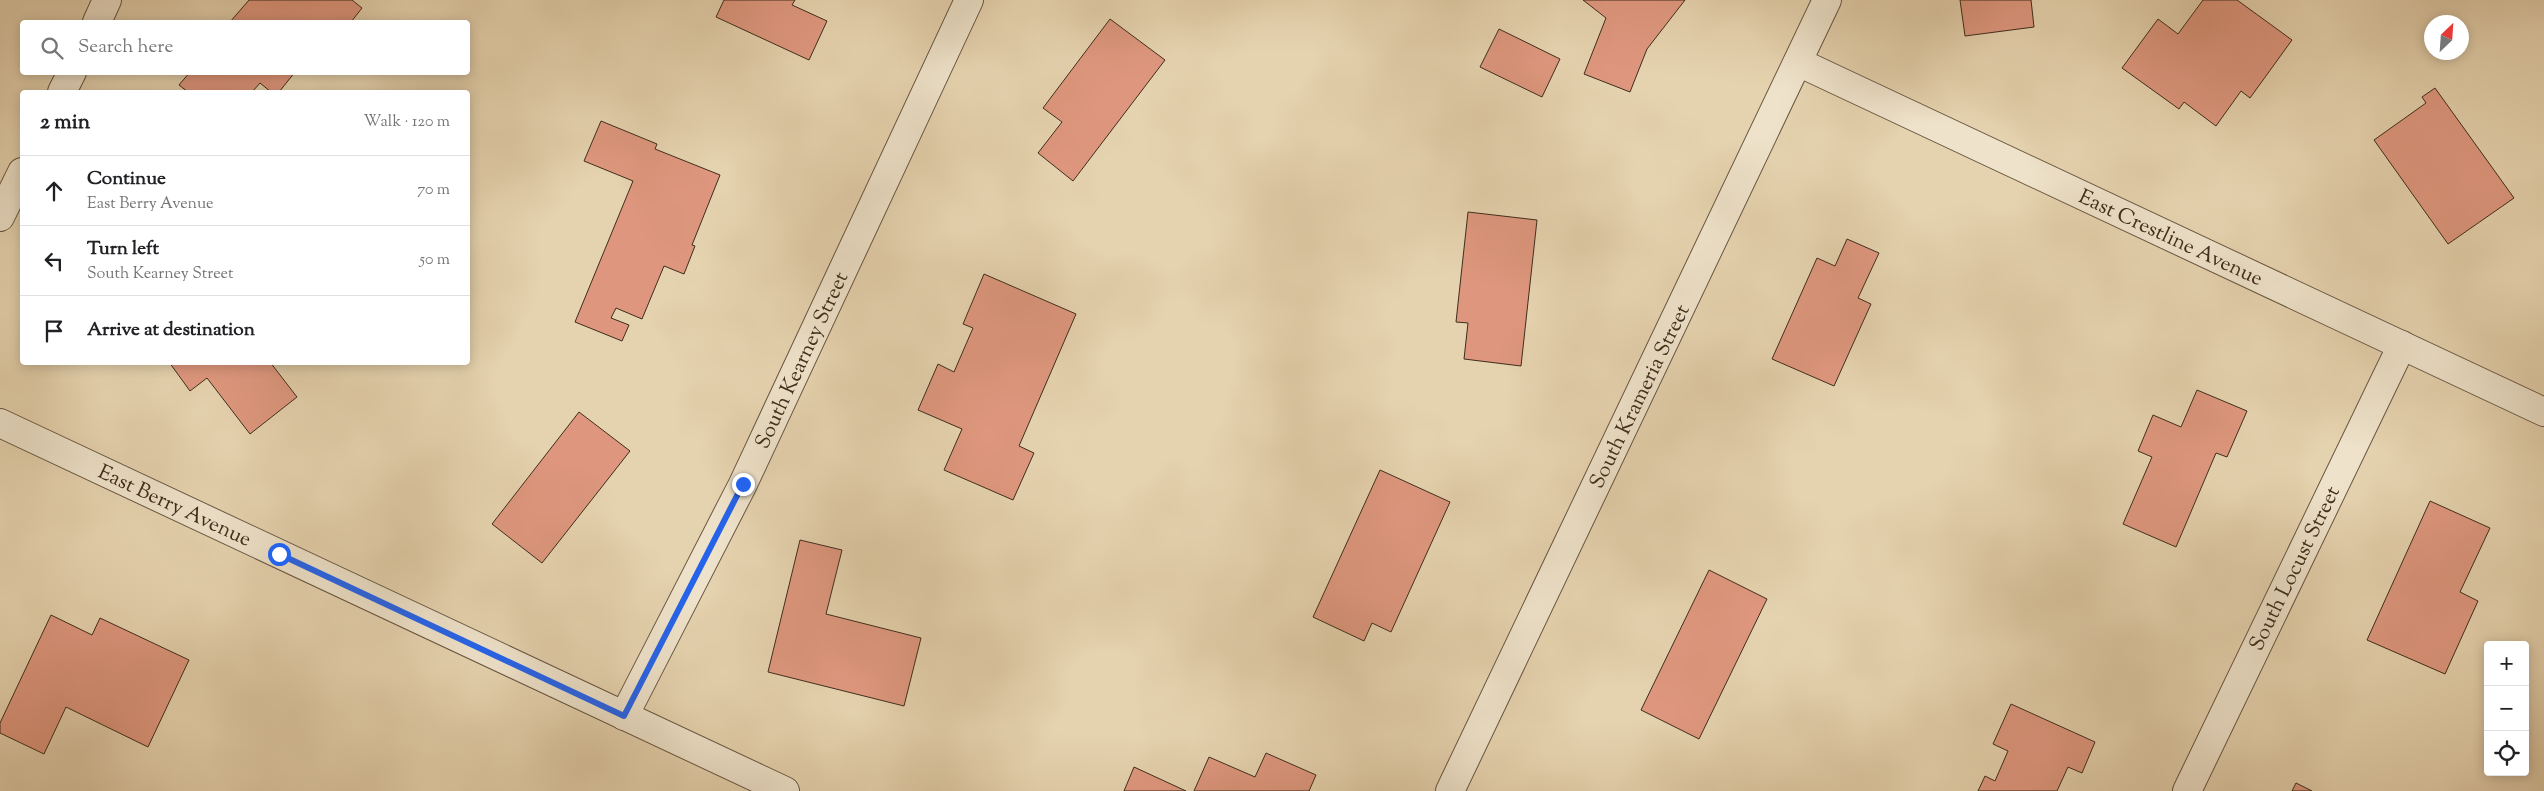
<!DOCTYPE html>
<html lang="en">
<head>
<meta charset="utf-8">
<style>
  body { margin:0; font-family:"Sorts Mill Goudy",serif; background:#f2f2f2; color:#202124 }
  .controls { position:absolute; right:15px; bottom:15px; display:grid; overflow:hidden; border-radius:5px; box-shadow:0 2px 12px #0003 }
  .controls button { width:45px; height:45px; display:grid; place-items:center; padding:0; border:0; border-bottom:1px solid #e0e0e0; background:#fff; color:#202124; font:25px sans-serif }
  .compass { position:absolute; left:2424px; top:15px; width:45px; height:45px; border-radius:50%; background:#fff; box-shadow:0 2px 12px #0003; rotate:25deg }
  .stop { position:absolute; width:15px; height:15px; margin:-11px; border:4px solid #2563eb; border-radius:50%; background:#fff }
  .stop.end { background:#2563eb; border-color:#fff; box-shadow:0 1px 5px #0008 }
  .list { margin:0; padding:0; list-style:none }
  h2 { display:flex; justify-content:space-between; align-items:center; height:65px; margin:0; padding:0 20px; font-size:21px }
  h2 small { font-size:16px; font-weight:400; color:#757577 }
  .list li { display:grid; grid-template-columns:32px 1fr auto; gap:15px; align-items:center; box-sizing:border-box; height:70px; padding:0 20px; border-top:1px solid #e0e0e0 }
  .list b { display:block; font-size:19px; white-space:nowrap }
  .list p { margin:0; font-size:16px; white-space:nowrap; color:#757577 }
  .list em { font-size:16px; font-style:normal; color:#757577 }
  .icon { flex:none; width:28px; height:28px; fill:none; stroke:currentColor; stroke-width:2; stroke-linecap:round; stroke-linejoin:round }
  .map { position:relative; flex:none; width:2544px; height:791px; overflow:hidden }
  .search { position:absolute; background:#fff; box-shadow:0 2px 12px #0003; left:20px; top:20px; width:450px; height:55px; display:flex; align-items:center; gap:12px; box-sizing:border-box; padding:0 18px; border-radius:5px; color:#757577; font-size:19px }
  .panel { position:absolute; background:#fff; box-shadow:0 2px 12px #0003; left:20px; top:90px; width:450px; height:275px; border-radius:5px }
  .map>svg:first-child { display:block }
  .building { fill:#de977e; stroke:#3e2d1c }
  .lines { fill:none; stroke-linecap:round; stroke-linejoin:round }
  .minor-casing { stroke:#685640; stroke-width:30 }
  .minor { stroke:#eee2ca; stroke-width:28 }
  .route { stroke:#2563eb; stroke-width:6 }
  .labels { text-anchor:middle; stroke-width:4.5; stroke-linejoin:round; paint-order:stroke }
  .street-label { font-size:21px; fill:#3e2d1c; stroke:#eee2ca }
</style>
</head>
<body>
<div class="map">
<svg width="2544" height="791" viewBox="0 0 2544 791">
  <rect width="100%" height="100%" fill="#e5d2ae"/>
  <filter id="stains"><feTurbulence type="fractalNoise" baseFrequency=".004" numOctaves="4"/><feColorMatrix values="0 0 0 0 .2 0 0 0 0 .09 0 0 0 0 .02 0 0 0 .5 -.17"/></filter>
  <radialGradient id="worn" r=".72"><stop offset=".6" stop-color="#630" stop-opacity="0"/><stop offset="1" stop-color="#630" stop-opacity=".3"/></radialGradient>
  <g class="building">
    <path d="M249 0H352L362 8 351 22H230Z"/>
    <path d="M724 0H795L792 5 827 21 809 60 716 17Z"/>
    <path d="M1583 0H1685L1647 49 1630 92 1584 74 1606 18Z"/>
    <path d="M1960 0H2031L2034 27 1965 36Z"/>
    <path d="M2203 0H2237L2292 40 2250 98 2241 91 2216 126 2184 102 2179 109 2122 68 2158 19 2178 34Z"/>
    <path d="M1110 19 1165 60 1073 181 1038 153 1062 122 1043 108Z"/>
    <path d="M1499 29 1560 59 1542 97 1480 67Z"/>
    <path d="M190 72H295L279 92H271L260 83 252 92H188L179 85Z"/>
    <path d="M2435 88 2514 198 2448 244 2374 140 2426 103 2422 97Z"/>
    <path d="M601 121 657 144 655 149 720 175 692 245 695 246 684 274 664 266 642 319 616 308 611 318 629 325 622 341 575 322 633 181 584 161Z"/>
    <path d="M1468 212 1537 220 1521 366 1464 359 1468 323 1456 322Z"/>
    <path d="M1847 239 1879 253 1858 298 1871 304 1834 386 1772 359 1817 258 1835 266Z"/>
    <path d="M984 274 1076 314 1019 446 1034 453 1013 500 944 470 962 429 918 410 938 364 954 372 973 328 963 324Z"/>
    <path d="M169 362H270L297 397 250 434 207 378 190 391Z"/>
    <path d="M2197 390 2247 411 2227 457 2216 453 2176 547 2123 524 2152 457 2138 451 2153 415 2181 427Z"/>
    <path d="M579 412 630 451 542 563 492 524Z"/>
    <path d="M1380 470 1450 502 1391 632 1372 623 1364 641 1313 617Z"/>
    <path d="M2430 501 2490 528 2460 592 2478 601 2445 674 2367 640Z"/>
    <path d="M800 540 842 550 826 614 921 638 904 706 768 672Z"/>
    <path d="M1709 570 1767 599 1699 739 1641 710Z"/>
    <path d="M51 615 92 635 100 618 189 660 148 747 66 707 44 754 0 733V723Z"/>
    <path d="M2011 704 2095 742 2082 773 2068 767 2057 791H1978L1985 776 1995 781 2008 751 1993 744Z"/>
    <path d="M1266 753 1316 775 1309 791H1194L1209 757 1255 777Z"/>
    <path d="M1134 767 1186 791H1124Z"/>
    <path d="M2296 783 2312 791H2292Z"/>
  </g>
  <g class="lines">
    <defs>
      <g id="minor">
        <path d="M97 22 107 0"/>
        <path d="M1798 62 2544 412"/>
        <path d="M62 92 72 72"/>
        <path d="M0 217 22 172"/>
        <path d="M0 423 785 791"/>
        <path d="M624 716 743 484 969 0"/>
        <path d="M1450 791 1827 0"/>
        <path d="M2187 791 2402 345"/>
      </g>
    </defs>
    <use href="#minor" class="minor-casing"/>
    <use href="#minor" class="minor"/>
  </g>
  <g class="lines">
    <path class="route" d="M279 554 624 716 743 484"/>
  </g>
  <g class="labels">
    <g class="street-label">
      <text transform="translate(2171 237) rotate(25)" y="7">East Crestline Avenue</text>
      <text transform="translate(801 360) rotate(-65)" y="7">South Kearney Street</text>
      <text transform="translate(1639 396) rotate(-64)" y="7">South Krameria Street</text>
      <text transform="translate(175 505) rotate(25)" y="7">East Berry Avenue</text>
      <text transform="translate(2294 568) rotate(-64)" y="7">South Locust Street</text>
    </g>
  </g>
  <rect width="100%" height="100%" filter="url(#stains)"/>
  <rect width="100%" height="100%" fill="url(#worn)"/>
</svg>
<div class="controls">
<button>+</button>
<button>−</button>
<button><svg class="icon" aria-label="locate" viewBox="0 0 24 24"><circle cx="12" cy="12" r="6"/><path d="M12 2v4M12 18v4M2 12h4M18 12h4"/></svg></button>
</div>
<svg class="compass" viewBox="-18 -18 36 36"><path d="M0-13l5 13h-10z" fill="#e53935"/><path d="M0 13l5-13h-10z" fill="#757577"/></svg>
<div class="stop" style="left:279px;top:554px"></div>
<div class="stop end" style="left:743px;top:484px"></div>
<div class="search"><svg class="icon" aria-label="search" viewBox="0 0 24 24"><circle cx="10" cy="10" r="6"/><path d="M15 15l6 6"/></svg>Search here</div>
<section class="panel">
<h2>2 min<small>Walk · 120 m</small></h2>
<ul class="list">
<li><svg class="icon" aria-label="ahead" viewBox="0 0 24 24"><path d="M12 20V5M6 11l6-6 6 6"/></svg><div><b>Continue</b><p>East Berry Avenue</p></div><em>70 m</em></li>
<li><svg class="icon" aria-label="left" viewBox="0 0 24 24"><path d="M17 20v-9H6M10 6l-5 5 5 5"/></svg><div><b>Turn left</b><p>South Kearney Street</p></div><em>50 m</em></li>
<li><svg class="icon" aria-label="arrive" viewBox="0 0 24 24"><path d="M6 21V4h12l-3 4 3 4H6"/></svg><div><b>Arrive at destination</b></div></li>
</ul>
</section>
</div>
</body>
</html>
